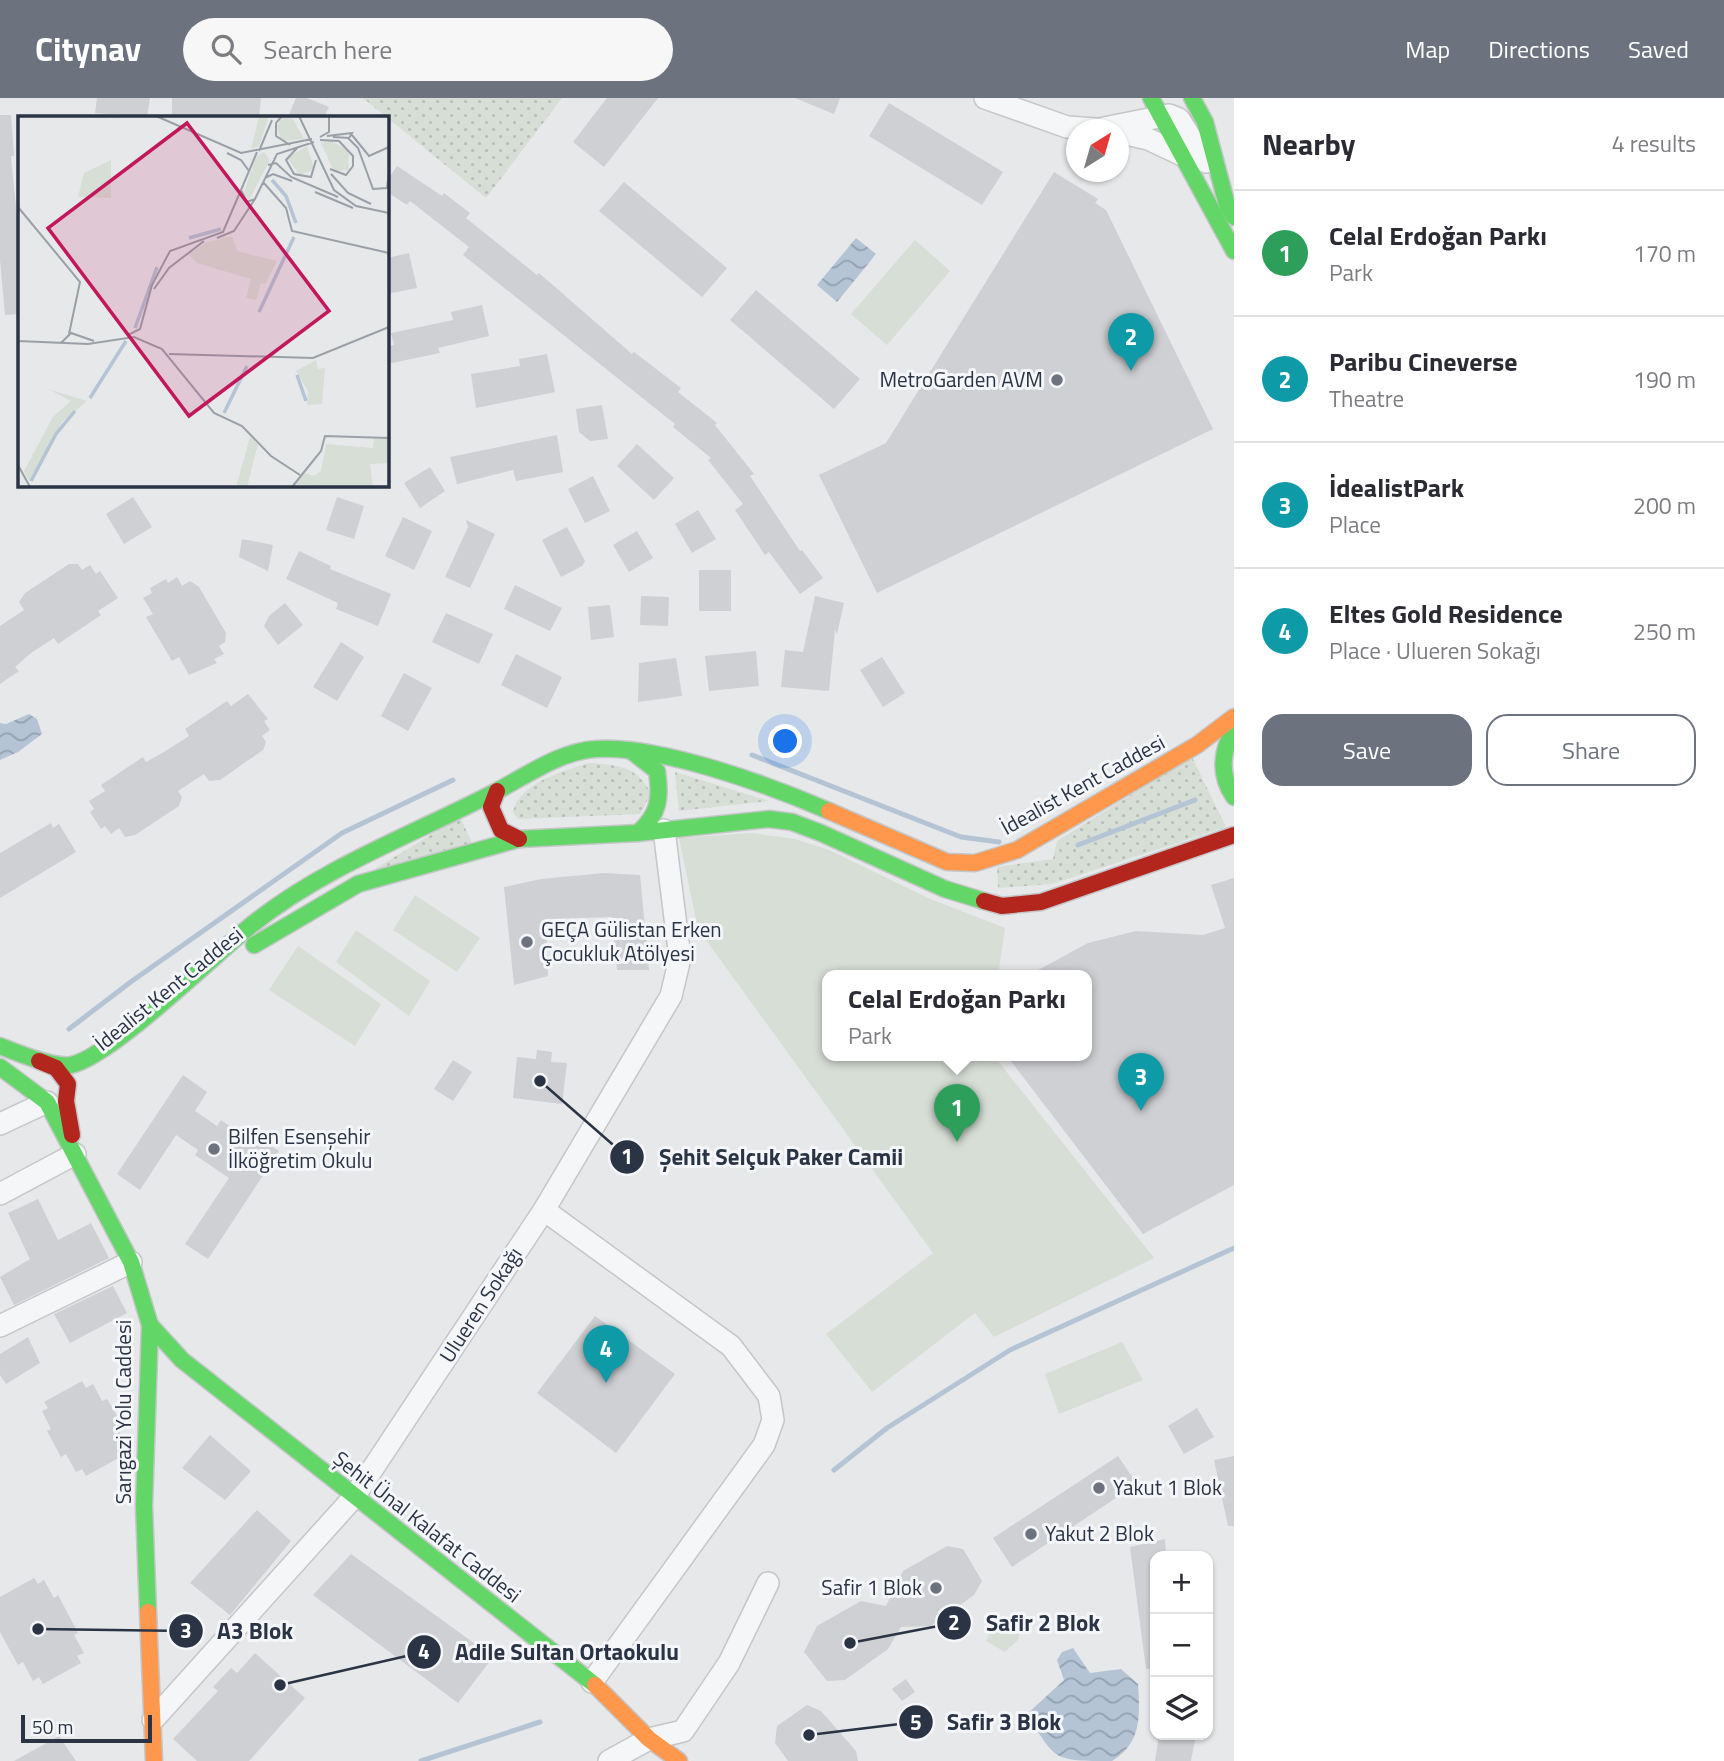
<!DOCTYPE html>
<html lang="en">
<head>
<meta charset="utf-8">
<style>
  body { margin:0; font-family:"Titillium Web",sans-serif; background:#f7f7f7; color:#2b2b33 }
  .controls { position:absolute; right:21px; bottom:21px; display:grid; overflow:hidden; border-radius:14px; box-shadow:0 2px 5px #0004 }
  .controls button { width:63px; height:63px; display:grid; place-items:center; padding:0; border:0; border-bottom:2px solid #e1e1e2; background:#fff; color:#2b2b33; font:35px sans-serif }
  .compass { position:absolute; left:1066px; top:21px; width:63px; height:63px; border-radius:50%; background:#fff; box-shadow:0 2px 5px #0004; rotate:37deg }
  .scale { position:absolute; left:21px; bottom:18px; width:131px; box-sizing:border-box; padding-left:7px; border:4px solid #2b3445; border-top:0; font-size:19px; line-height:24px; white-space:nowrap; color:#2b3445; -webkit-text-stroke:5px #f4f6f9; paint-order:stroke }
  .you { position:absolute; left:786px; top:644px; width:24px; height:24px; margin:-18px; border:5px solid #fff; border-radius:50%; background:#1a73e8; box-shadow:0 0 0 10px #1a73e833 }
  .badge { display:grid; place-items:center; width:46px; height:46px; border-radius:50%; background:#6c737f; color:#fff; font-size:23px; font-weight:700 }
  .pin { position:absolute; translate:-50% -58px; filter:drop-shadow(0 2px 4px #0008) }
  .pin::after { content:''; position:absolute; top:37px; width:24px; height:21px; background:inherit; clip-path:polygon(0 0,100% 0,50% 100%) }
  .popup { position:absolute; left:822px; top:872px; width:270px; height:91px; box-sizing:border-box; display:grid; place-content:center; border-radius:14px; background:#fff; filter:drop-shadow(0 2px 5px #0005); font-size:23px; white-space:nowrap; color:#7c7c81 }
  .popup b { font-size:26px; color:#2b2b33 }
  .popup::after { content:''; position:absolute; left:50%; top:100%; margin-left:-14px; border:14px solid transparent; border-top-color:#fff }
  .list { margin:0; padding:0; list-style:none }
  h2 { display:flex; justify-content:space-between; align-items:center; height:91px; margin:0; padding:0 28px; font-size:30px }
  h2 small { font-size:23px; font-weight:400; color:#7c7c81 }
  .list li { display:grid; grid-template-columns:46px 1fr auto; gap:21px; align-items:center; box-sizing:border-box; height:126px; padding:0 28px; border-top:2px solid #e1e1e2 }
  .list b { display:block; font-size:26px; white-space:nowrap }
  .list p { margin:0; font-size:23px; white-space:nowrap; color:#7c7c81 }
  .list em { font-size:23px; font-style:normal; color:#7c7c81 }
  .actions { display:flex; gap:14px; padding:21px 28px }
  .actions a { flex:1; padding:16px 0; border:2px solid #6c737f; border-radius:21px; text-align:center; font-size:24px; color:#6c737f }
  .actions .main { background:#6c737f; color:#fff }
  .icon { flex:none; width:38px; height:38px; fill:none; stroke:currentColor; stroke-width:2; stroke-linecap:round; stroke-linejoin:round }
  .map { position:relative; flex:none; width:1234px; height:1663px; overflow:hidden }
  header { display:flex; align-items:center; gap:42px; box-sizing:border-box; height:98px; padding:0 35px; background:#6c737f; color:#fff }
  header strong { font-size:33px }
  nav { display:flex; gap:38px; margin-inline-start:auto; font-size:24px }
  .search { width:490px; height:63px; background:#f7f7f7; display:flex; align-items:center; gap:18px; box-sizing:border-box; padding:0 24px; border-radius:38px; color:#7c7c81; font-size:26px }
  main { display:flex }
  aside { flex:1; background:#fff }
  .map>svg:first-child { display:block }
  .grass { fill:url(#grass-dots) }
  .park { fill:#d6ded6 }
  .water { fill:url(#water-waves) }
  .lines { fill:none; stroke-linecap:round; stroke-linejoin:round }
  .stream { stroke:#b4c4d5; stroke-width:5 }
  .building { fill:#ced0d3 }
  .street-casing { stroke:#c4c6c8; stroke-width:24 }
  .fast-casing { stroke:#c4c6c8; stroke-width:19 }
  .slow-casing { stroke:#c4c6c8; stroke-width:19 }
  .jam-casing { stroke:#c4c6c8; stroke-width:19 }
  .street { stroke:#f5f6f7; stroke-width:21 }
  .fast { stroke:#63d668; stroke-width:16 }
  .slow { stroke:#ff974d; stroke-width:16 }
  .jam { stroke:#b3261e; stroke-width:16 }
  .poi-dot { fill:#6c737f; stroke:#f4f6f9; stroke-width:2.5 }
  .labels { text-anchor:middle; stroke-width:6; stroke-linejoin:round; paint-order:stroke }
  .poi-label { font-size:21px; fill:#2b3445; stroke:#f4f6f9; text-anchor:start }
  .street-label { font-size:21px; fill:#2b3445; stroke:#f4f6f9 }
  .inset-river { fill:none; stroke:#b4c4d5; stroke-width:3.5 }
  .inset-road { fill:none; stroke:#9ba0a8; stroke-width:2 }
  .view { fill:#c2185b; fill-opacity:0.15; stroke:#c2185b; stroke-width:3.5 }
  .inset-edge { fill:none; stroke:#2b3445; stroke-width:3.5 }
  .leader { fill:none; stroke:#2b3445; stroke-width:2.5 }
  .callout-dot { fill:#2b3445; stroke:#f4f6f9; stroke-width:2.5 }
  .mark-label { font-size:21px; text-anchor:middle; font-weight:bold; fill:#fff }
  .callout-label { font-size:23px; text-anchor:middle; font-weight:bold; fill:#2b3445; stroke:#f4f6f9; stroke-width:6; stroke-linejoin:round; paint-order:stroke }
</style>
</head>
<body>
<header>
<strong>Citynav</strong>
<div class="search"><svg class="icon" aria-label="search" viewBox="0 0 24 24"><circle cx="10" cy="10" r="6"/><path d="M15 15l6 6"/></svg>Search here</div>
<nav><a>Map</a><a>Directions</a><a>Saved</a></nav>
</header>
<main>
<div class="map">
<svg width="1234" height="1663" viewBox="0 0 1234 1663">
  <defs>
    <pattern id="grass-dots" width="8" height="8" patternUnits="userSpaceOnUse" patternTransform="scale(1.75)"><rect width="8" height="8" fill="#d6ded6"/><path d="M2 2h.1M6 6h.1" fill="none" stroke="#b8bfb9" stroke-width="1.8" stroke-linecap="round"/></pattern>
    <pattern id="water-waves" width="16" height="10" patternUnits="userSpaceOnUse" patternTransform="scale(1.75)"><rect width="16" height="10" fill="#b4c4d5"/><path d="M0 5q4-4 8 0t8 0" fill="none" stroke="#93a0af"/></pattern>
  </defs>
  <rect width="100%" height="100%" fill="#e6e8ea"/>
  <g class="grass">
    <path d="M363 0H562L486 100Z"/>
    <path d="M1192 659 1226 729 1052 786 998 790 997 769 1053 761 1057 743Z"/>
    <path d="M589 665C618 667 638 668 651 696L640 716 518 721 513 714C519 685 565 672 589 665Z"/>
    <path d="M675 674 769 703 679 713Z"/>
    <path d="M460 719 472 745 373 772Z"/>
  </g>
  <g class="park">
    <path d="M915 142 950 173 887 247 851 216Z"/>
    <path d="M752 735 795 741 829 752 928 800 1005 830 998 878H828V958H994L1154 1160 994 1239 975 1215 872 1294 826 1236 933 1155 698 831 679 740Z"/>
    <path d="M415 797 480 840 457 874 393 832Z"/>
    <path d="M356 832 430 883 409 918 336 864Z"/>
    <path d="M298 848 381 906 355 948 269 892Z"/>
    <path d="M1122 1244 1143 1282 1059 1316 1045 1276Z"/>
    <path d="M1018 1518 1023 1522 1018 1542 1005 1554 986 1543 990 1534Z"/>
  </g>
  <g class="water">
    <path d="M856 140 876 156 837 204 817 187Z"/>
    <path d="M29 616 37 621 42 636 18 654 0 662V625L6 626Z"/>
    <path d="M1073 1550 1090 1575 1121 1571 1138 1586C1140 1617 1142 1645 1112 1663 1053 1663 1056 1663 1027 1616L1064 1582 1057 1562 1062 1554Z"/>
  </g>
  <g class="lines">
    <g class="stream">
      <path d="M752 657 961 739 999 744"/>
      <path d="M1078 747 1195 702"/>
      <path d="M69 931 132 883 342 735 453 682"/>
      <path d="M834 1372 887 1330 1010 1252 1234 1150"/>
      <path d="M421 1663 540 1624"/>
    </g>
  </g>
  <g class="building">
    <path d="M97 0H150L147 19 95 15Z"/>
    <path d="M172 0H261L259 19H172Z"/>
    <path d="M296 0H307L329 9 324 19H288Z"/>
    <path d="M607 0H658L604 69 573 44Z"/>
    <path d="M795 0H840L834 16Z"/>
    <path d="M889 5 1003 74 982 107 869 38Z"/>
    <path d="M0 17H11L14 58H11L19 141V216L5 217 0 162Z"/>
    <path d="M397 68 442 98 444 95 470 115 466 120 537 177 539 175 632 256 634 254 681 290 678 294 717 325 715 327 754 376 750 378 800 453 802 452 823 480 800 496 769 454 765 457 735 412 743 406 708 362 711 360 673 329 675 326 463 157 469 149 410 103 407 107 387 94V83Z"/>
    <path d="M1054 74 1098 101 1095 105 1106 112 1213 331 877 495 819 377 886 345Z"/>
    <path d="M624 84 727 170 702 199 599 113Z"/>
    <path d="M409 155 417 190 387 196V160Z"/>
    <path d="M756 192 860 281 834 311 730 222Z"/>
    <path d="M482 207 489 238 438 250 440 255 387 266V248L394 247 391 235 453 222 451 214Z"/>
    <path d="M547 256 555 294 476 310 471 276 520 268 519 261Z"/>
    <path d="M602 307 608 341 590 343 579 334 576 311Z"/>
    <path d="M557 337 563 374 516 383 513 372 457 386 450 359Z"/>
    <path d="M637 346 674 380 654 402 617 368Z"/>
    <path d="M430 369 445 393 420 410 404 385Z"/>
    <path d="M593 378 610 413 585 425 568 391Z"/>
    <path d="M133 399 152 429 124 446 106 416Z"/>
    <path d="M337 399 364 408 354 441 326 432Z"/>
    <path d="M698 412 716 441 692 455 675 426Z"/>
    <path d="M403 419 432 433 414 472 385 458Z"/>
    <path d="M466 422 495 436 470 490 445 479 468 429Z"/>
    <path d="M567 429 585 463 582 468 561 479 542 442Z"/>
    <path d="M637 433 653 460 629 474 613 447Z"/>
    <path d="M242 441 273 447 268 473 239 459Z"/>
    <path d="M299 453 331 468 330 471 391 496 378 528 336 511 338 505 286 481Z"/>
    <path d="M69 466H78L82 472 90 467 96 476 100 473 118 500 98 513 101 517 58 546 54 540 31 555 15 569 19 573 0 586V528L24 512 19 504 25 495Z"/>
    <rect x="699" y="472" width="32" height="41"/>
    <path d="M177 479 182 488 190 483 199 489 226 535 225 544 219 548 224 556 214 561 217 565 189 577 179 559 172 563 146 519 153 516 143 500 152 495 150 490 166 481 168 485Z"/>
    <path d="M515 487 562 510 550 533 504 511Z"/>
    <path d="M641 498 669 499 668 528 640 527Z"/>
    <path d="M815 498 844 505 837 536 835 532 829 593 781 589 785 552 803 554Z"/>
    <path d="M285 505 303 527 278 547 264 528 269 518Z"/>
    <path d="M610 507 614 539 591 542 588 509Z"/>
    <path d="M446 515 493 536 479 566 432 544Z"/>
    <path d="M341 544 364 559 337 603 313 589Z"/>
    <path d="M756 553 759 588 709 593 705 558Z"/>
    <path d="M516 556 562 579 547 610 501 587Z"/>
    <path d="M882 559 905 595 883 609 860 572Z"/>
    <path d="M676 560 682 598 638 604 639 565Z"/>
    <path d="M404 575 432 590 408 633 381 618Z"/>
    <path d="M248 596 268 621 264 623 270 632 262 638 266 644 263 652 220 682 209 683 204 676 178 693 182 699 179 708 135 737 125 739 119 730 111 736 105 728 101 731 90 714 94 711 89 703 105 693 101 687 143 659 146 664 164 654 189 638 185 631 227 603 231 608Z"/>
    <path d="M51 725 53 730 59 726 76 754 0 800V755Z"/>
    <path d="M604 775 640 777 649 872H617L612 819 546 821 548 878 514 887 504 789 541 781Z"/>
    <path d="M1234 780V1087L1143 1136 1007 958H1087V878H1027L1088 845 1136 833 1203 837 1225 830 1211 787Z"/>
    <path d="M537 952 552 954 551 964 567 965 562 1006 513 1000 517 959 536 961Z"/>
    <path d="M453 962 472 974 453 1003 434 991Z"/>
    <path d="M183 977 207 994 195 1013 217 1028 221 1022 231 1029 229 1034 249 1047 255 1038 279 1053 208 1161 185 1146 229 1080 195 1057 198 1052 176 1037 140 1092 117 1076Z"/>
    <path d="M38 1101 58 1142 91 1125 109 1160 14 1207 0 1179 30 1161 8 1115Z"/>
    <path d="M113 1188 127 1215 70 1245 54 1216Z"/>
    <path d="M595 1218 675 1276 616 1355 537 1295Z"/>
    <path d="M28 1239 40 1265 6 1286 0 1277V1256Z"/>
    <path d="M82 1283 86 1290 93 1286 102 1303 107 1301 122 1326 117 1329 127 1347 121 1350 124 1357 86 1378 82 1371 76 1374 66 1356 61 1359 47 1333 51 1331 42 1313 48 1310 44 1304Z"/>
    <path d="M1197 1310 1214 1339 1184 1356 1168 1328Z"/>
    <path d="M210 1337 251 1373 225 1402 182 1370Z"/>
    <path d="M1118 1358 1137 1386 1012 1469 993 1440Z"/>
    <path d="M1234 1358V1428H1228L1214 1362Z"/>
    <path d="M257 1412 291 1443 230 1517 190 1485Z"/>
    <path d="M1165 1441 1166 1458H1155V1571H1146L1130 1449Z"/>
    <path d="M947 1448 963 1451 982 1483 974 1497 931 1528 901 1529 888 1551 845 1582 827 1583 804 1554 817 1528 861 1503 886 1508 903 1473Z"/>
    <path d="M351 1456 493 1559 458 1605 313 1497Z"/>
    <path d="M34 1480 38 1486 44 1482 54 1500 58 1497 78 1535 74 1537 84 1555 77 1558 81 1565 43 1586 39 1579 33 1583 23 1564 18 1567 0 1534V1499Z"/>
    <path d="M255 1555 305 1600 249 1663H197L173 1641 218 1593 213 1589 231 1570 237 1575Z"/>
    <path d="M906 1581 915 1594 902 1603 892 1591Z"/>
    <path d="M807 1607 821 1613 856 1653 858 1663H788L775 1645 777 1628Z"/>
    <path d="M1159 1637H1196L1191 1663H1155Z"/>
    <path d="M59 1638 76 1663H14Z"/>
  </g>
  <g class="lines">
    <defs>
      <g id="street">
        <path d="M985 0 1067 29 1110 32"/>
        <path d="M1104 30 1169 17 1179 21 1206 64"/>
        <path d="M1118 34 1148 41 1182 57"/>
        <path d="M0 1026 47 1004"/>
        <path d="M0 1096 75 1056"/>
        <path d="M544 1112 731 1248 769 1298 773 1322 764 1347 592 1584"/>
        <path d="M0 1228 131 1164"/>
        <path d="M153 1622 354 1399 544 1112 671 898 680 860 664 732"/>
        <path d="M609 1663 649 1641 683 1633 729 1565 768 1485"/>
      </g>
      <g id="fast">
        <path d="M1151 0 1234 153"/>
        <path d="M1192 0 1205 24 1227 107 1234 119"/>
        <path d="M1234 631C1221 654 1219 677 1234 699"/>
        <path d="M630 652 657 673C661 701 659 716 638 735"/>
        <path d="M254 847 358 786 519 741 638 735 769 721 792 724 821 735 945 791 984 803"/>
        <path d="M0 948C18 955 53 970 71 967 111 959 216 855 254 825 324 769 416 735 495 694 526 678 560 653 596 651 660 647 769 687 829 713"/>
        <path d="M0 969 47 1004 131 1164 150 1227 144 1408 148 1514"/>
        <path d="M150 1227 182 1262 595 1587"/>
      </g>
      <g id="slow">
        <path d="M829 713 947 764 975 765 1017 752 1197 647 1234 619"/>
        <path d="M148 1514 154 1663"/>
        <path d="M595 1587 649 1641 679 1663"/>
      </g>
      <g id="jam">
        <path d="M497 693 491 709 501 732 519 741"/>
        <path d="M984 803 1002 808 1041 804 1234 737"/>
        <path d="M39 963 56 970 68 986 66 1003 72 1037"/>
      </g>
    </defs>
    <use href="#street" class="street-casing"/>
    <use href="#fast" class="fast-casing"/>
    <use href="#slow" class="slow-casing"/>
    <use href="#jam" class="jam-casing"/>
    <use href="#street" class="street"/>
    <use href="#fast" class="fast"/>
    <use href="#slow" class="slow"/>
    <use href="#jam" class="jam"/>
  </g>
  <g class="poi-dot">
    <circle cx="1057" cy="282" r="7"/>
    <circle cx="527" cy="844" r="7"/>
    <circle cx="214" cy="1051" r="7"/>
    <circle cx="1099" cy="1390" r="7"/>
    <circle cx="1031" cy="1436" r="7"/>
    <circle cx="936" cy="1490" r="7"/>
  </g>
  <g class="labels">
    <g class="poi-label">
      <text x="1043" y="289" text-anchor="end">MetroGarden AVM</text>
      <text x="541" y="839">GEÇA Gülistan Erken<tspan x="541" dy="24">Çocukluk Atölyesi</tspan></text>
      <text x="228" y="1046">Bilfen Esenşehir<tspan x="228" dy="24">İlköğretim Okulu</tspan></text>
      <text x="1113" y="1397">Yakut 1 Blok</text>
      <text x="1045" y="1443">Yakut 2 Blok</text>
      <text x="922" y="1497" text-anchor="end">Safir 1 Blok</text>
    </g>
    <g class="street-label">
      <text transform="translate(1083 687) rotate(-29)" y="7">İdealist Kent Caddesi</text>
      <text transform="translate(169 891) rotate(-39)" y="7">İdealist Kent Caddesi</text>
      <text transform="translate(481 1207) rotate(-57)" y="7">Ulueren Sokağı</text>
      <text transform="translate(124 1314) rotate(-90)" y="7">Sarıgazi Yolu Caddesi</text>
      <text transform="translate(427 1429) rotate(38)" y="7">Şehit Ünal Kalafat Caddesi</text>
    </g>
  </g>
  <g transform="translate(18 18)">
    <rect width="371" height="371" fill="#e6e8ea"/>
    <path d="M265 1 275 3 286 23 263 25 259 10ZM289 30 296 53 282 59 269 42ZM93 44V82L60 81 66 57ZM232 321 240 328 229 371H218ZM356 323H371V347L352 348 355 371 276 369 286 357 296 360 303 355 308 328 355 332Z" fill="#d6ded6"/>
    <path d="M311 24 330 34 331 54 316 55 303 27Z" fill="#d6ded6"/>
    <path d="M241 0H251L241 30 233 33ZM246 36 252 44 231 84 226 77 237 42ZM214 120 219 135 259 145 247 168 243 167 238 184 228 182 233 163 179 147 170 138 187 127ZM298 244 300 253 307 252 304 288 289 289 290 275 278 255ZM30 273 69 285 44 306 11 365 6 355 35 301 53 285Z" fill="#d6ded6"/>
    <path class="inset-river" d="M254 64 268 80 278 107M171 122 203 113M241 196 276 121M117 212 139 151M279 259 288 285M72 282 108 225M206 297 229 250M13 365 38 318 57 295"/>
    <path class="inset-road" d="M138 0 223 37 294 23M264 0 258 7V20L272 29M281 0 316 74 338 90 371 97M334 19 351 40 371 31M309 20 334 17 331 22 315 21M302 21 311 16V0M330 22 340 32 355 73 369 72 371 57M302 24 321 25 335 40V50L328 59 312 53M280 31 268 44 276 58 293 61 298 44M241 35 254 4M239 36 223 74 229 86 237 83 259 38 296 26M209 37 223 44 231 55M250 49 258 47 273 61 320 81M313 58 330 77 353 88M247 62 255 58 274 65M245 66 268 92 274 115 371 137M297 76 335 92M0 91 62 166 51 218M199 122 216 115 237 83M136 173 151 152 186 125M110 219 122 213 134 169 152 135 205 116 223 74M0 225 70 228 116 221 144 233 196 297 224 310 253 340 282 359M43 227 53 217 76 225M151 238 295 242 371 211M0 349 12 371M274 371 303 335 307 320 371 322"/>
    <path class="view" d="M169 7 311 195 171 300 30 112Z"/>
    <rect width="371" height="371" class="inset-edge"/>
  </g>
  <path class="leader" d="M540 983L627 1059M850 1545L954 1525M38 1531L186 1533M280 1587L424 1554M809 1637L916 1624"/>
  <g class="callout-dot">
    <circle cx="540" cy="983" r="7"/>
    <circle cx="850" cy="1545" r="7"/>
    <circle cx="38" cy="1531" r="7"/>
    <circle cx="280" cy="1587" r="7"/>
    <circle cx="809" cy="1637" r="7"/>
    <circle cx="627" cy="1059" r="18"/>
    <circle cx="954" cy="1525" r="18"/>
    <circle cx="186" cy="1533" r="18"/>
    <circle cx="424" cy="1554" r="18"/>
    <circle cx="916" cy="1624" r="18"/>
  </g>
  <g class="mark-label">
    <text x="627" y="1066">1</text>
    <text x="954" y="1532">2</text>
    <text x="186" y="1540">3</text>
    <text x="424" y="1561">4</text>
    <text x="916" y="1632">5</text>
  </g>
  <g class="callout-label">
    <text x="781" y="1067">Şehit Selçuk Paker Camii</text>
    <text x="1043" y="1533">Safir 2 Blok</text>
    <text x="255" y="1541">A3 Blok</text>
    <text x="567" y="1562">Adile Sultan Ortaokulu</text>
    <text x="1004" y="1632">Safir 3 Blok</text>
  </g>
</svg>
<div class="controls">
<button>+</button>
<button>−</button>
<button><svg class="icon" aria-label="layers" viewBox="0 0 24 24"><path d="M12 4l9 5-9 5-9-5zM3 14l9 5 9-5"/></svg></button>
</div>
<svg class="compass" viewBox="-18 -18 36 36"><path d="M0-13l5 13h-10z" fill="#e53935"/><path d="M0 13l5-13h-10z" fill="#7c7c81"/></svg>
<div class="scale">50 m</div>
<div class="you"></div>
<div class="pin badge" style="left:957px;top:1044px;background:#2e9e5b">1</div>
<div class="popup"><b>Celal Erdoğan Parkı</b>Park</div>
<div class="pin badge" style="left:1131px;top:273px;background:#0f9aa8">2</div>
<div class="pin badge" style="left:1141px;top:1013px;background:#0f9aa8">3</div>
<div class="pin badge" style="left:606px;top:1285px;background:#0f9aa8">4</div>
</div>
<aside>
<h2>Nearby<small>4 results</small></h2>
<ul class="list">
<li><span class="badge" style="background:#2e9e5b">1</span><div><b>Celal Erdoğan Parkı</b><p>Park</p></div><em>170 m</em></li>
<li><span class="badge" style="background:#0f9aa8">2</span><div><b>Paribu Cineverse</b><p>Theatre</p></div><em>190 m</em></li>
<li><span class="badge" style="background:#0f9aa8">3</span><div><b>İdealistPark</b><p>Place</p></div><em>200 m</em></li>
<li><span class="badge" style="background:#0f9aa8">4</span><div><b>Eltes Gold Residence</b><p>Place · Ulueren Sokağı</p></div><em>250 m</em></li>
</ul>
<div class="actions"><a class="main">Save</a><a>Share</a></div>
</aside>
</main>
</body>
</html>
